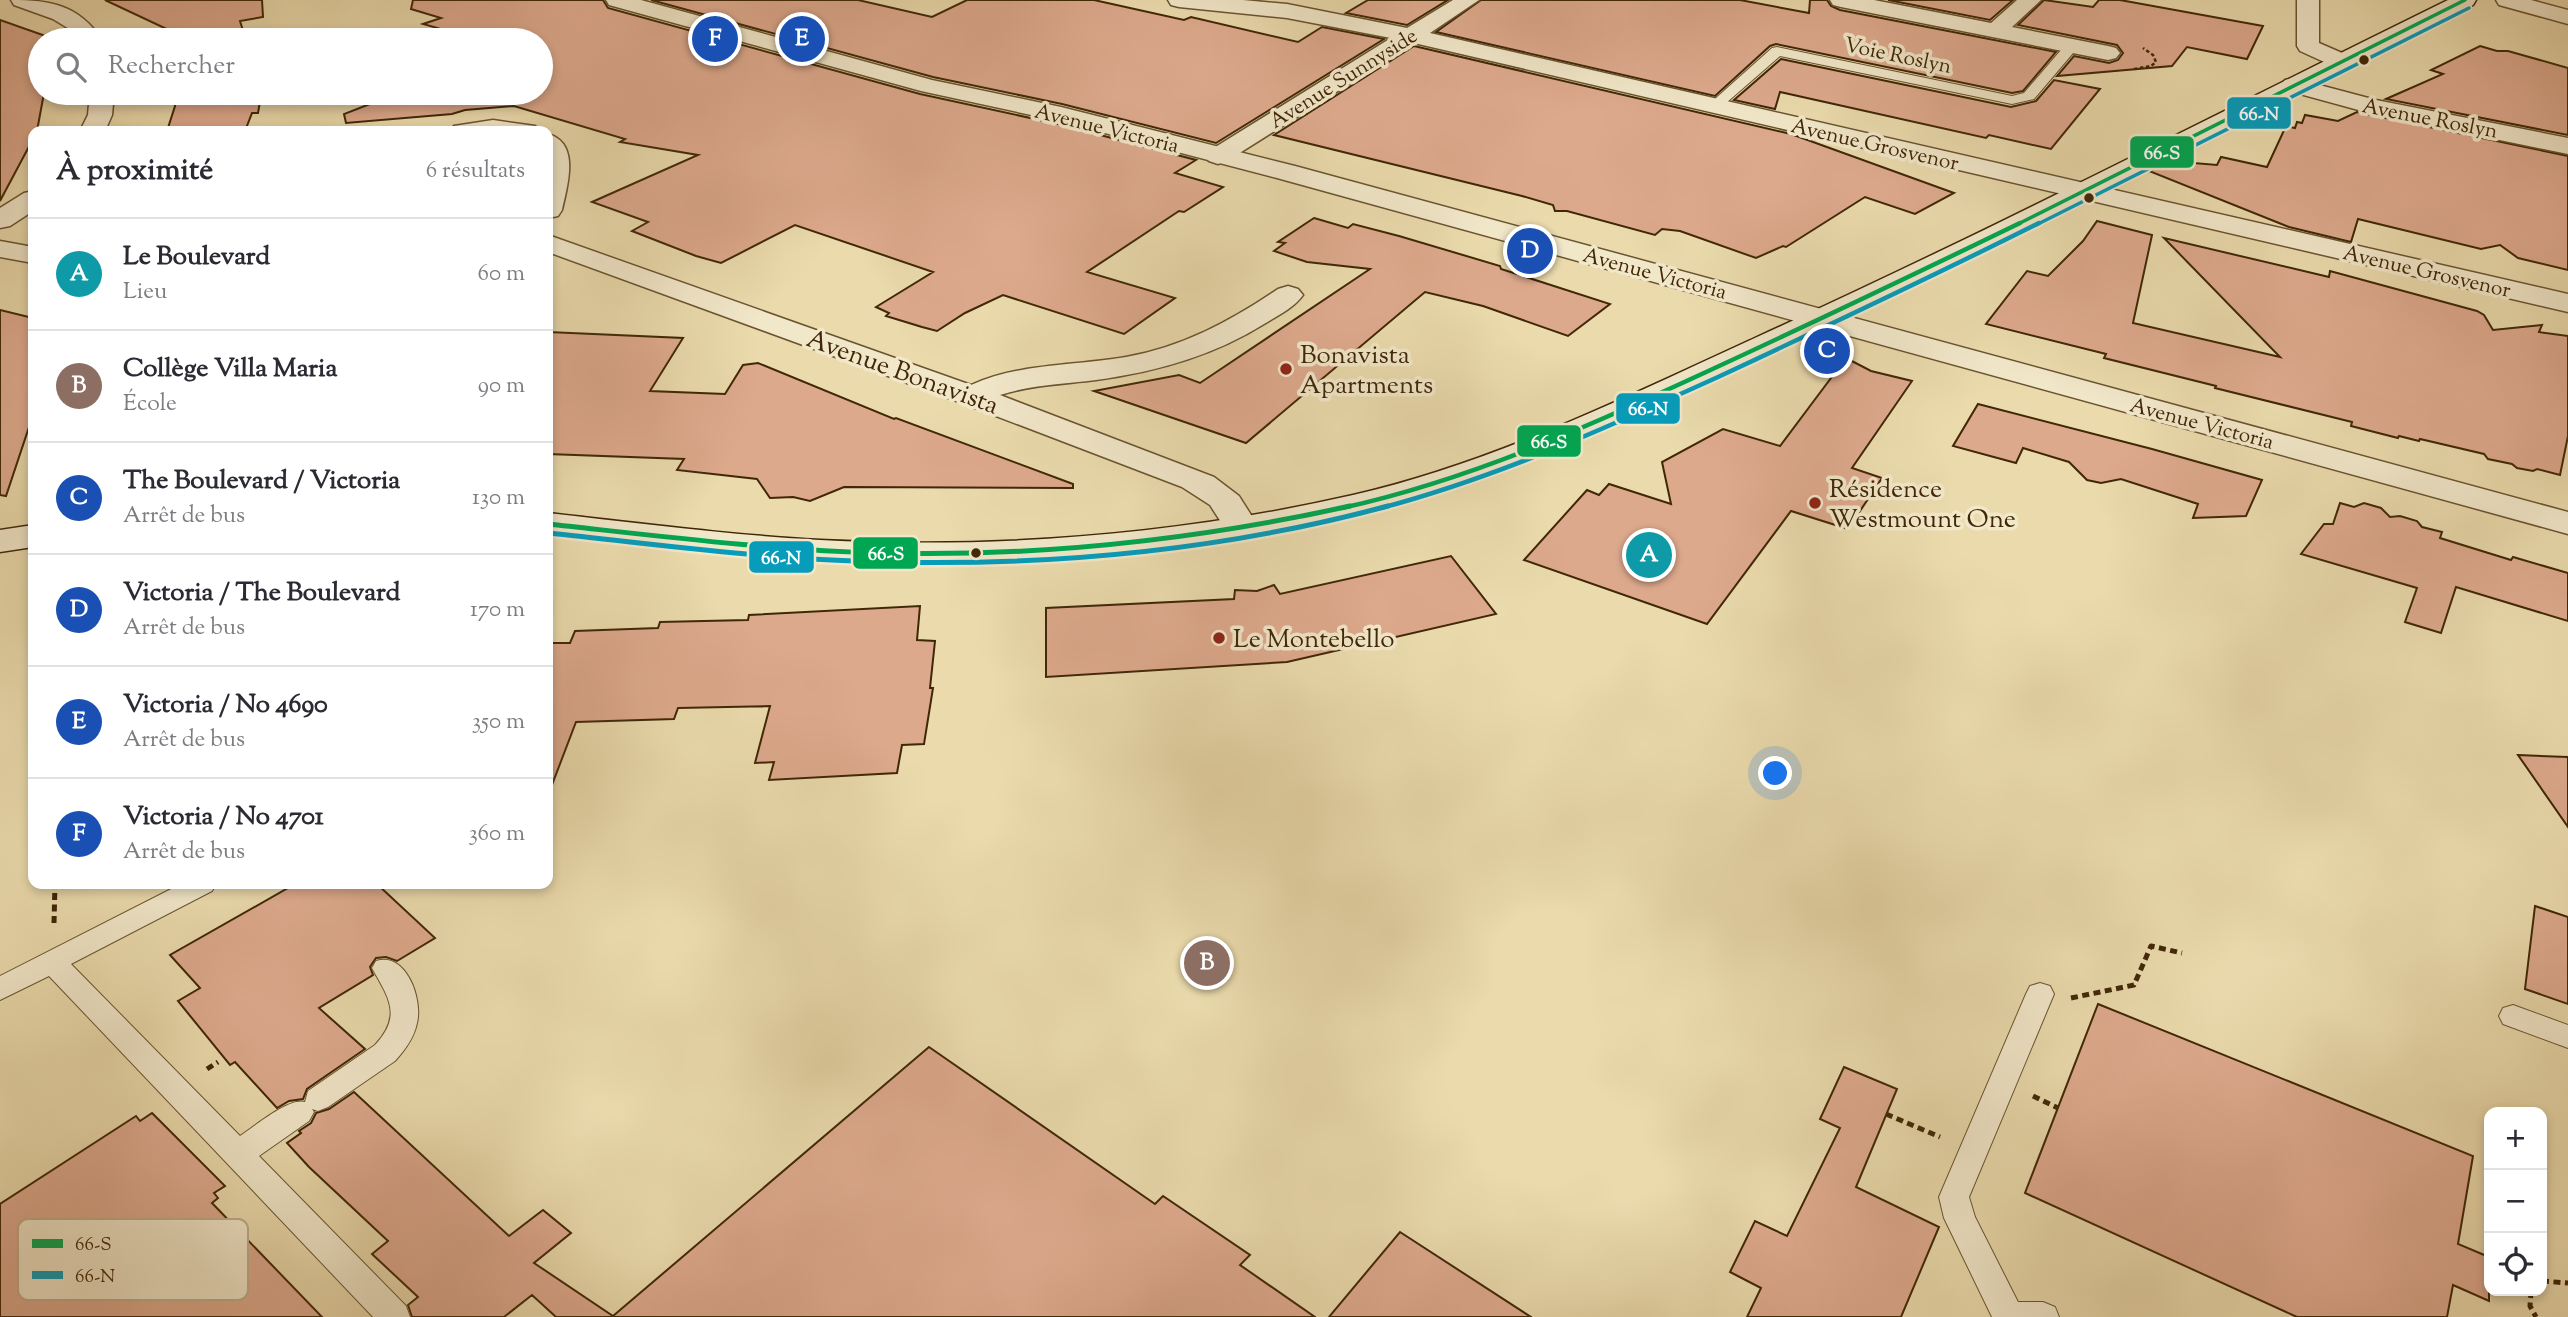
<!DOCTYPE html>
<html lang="fr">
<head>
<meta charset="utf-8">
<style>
  body { margin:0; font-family:"Sorts Mill Goudy",serif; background:#f2f2f3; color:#2b2b33 }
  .controls { position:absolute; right:21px; bottom:21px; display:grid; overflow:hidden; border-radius:14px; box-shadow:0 4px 10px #0003 }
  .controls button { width:63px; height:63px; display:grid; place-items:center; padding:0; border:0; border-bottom:2px solid #e1e1e2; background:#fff; color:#2b2b33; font:35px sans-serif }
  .you { position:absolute; left:1776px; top:774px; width:24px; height:24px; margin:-18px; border:5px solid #fff; border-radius:50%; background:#1a73e8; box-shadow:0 0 0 10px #1a73e833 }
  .badge { display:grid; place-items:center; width:46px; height:46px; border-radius:50%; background:#8f2418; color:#fff; font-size:23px; font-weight:700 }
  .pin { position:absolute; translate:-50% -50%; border:4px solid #fff; box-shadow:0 2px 7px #0006 }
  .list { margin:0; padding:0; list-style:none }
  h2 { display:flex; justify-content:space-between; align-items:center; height:91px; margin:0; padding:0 28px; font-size:30px }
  h2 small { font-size:23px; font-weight:400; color:#7c7c81 }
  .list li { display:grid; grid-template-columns:46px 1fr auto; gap:21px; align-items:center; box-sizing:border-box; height:112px; padding:0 28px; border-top:2px solid #e1e1e2 }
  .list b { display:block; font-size:26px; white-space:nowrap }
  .list p { margin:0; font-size:23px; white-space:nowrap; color:#7c7c81 }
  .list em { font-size:23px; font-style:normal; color:#7c7c81 }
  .icon { flex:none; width:38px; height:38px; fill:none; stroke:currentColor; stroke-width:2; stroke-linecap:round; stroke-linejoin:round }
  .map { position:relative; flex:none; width:2568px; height:1317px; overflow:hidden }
  .search { position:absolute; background:#fff; box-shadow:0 4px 10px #0003; left:28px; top:28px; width:525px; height:77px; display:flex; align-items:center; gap:18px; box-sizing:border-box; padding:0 24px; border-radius:38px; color:#7c7c81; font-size:26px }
  .panel { position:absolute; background:#fff; box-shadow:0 4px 10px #0003; left:28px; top:126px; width:525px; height:763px; border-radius:14px }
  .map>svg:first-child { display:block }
  .building { fill:#dda98d; stroke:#402707; stroke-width:2 }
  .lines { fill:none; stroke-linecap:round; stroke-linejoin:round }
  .service-casing { stroke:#6a5430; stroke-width:2 }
  .minor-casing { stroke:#6a5430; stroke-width:3 }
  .tertiary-casing { stroke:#6a5430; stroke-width:3 }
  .secondary-casing { stroke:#402707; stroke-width:3 }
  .path-far2 { stroke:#402707; stroke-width:2.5; stroke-dasharray:3.5 2.5; stroke-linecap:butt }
  .path-far1 { stroke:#402707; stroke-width:4.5; stroke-dasharray:5 3.5; stroke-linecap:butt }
  .path { stroke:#402707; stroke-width:5; stroke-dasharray:7 4.5; stroke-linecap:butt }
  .service { fill:#f1e7c9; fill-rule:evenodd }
  .minor { fill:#f1e7c9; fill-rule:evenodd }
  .tertiary { fill:#f1e7c9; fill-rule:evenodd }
  .secondary { fill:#f1e7c9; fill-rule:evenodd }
  .bus-1-far2-casing { stroke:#f1e7c9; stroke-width:7 }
  .bus-1-far1-casing { stroke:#f1e7c9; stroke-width:9 }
  .bus-1-casing { stroke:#f1e7c9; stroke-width:10 }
  .bus-2-far2-casing { stroke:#f1e7c9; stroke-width:7 }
  .bus-2-far1-casing { stroke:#f1e7c9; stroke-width:9 }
  .bus-2-casing { stroke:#f1e7c9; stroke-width:10 }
  .bus-1-far2 { stroke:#00a651; stroke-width:3.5 }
  .bus-1-far1 { stroke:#00a651; stroke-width:4.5 }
  .bus-1 { stroke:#00a651; stroke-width:5 }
  .bus-2-far2 { stroke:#069cba; stroke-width:3.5 }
  .bus-2-far1 { stroke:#069cba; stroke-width:4.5 }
  .bus-2 { stroke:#069cba; stroke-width:5 }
  .bus-dot { fill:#402707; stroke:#f1e7c9; stroke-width:2.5 }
  .poi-dot { fill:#8f2418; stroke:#f1e7c9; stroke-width:2.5 }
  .labels { text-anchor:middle; stroke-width:7; stroke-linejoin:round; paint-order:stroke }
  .far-street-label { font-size:21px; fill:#402707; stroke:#f1e7c9 }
  .poi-label { font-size:26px; fill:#402707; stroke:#f1e7c9; text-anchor:start }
  .street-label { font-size:26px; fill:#402707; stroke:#f1e7c9 }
  .key { fill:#f1e7c9; stroke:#bcad8f; stroke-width:2 }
  .key-label { font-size:19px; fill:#402707 }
  .line-badge { stroke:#f1e7c9; stroke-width:2.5 }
  .badge-label { font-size:19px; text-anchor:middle; font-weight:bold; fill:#fff }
</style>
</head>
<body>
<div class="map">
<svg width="2568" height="1317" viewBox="0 0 2568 1317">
  <rect width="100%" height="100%" fill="#eadaac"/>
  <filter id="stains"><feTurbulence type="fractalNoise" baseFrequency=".00286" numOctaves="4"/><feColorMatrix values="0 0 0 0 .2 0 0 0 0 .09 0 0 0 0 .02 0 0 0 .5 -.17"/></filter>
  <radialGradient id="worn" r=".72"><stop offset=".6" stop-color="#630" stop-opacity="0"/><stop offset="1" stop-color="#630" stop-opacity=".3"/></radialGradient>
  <g class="building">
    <path d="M105 0H262L263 17 240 21 246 40H190Z"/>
    <path d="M413 0H603L608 8 920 94 1058 124 1196 160 1175 173 1223 187 1184 212 1179 211 1087 272 1175 298 1124 334 1003 295 965 313 937 331 922 327 886 316 889 313 876 307 933 272 795 225 721 263 696 256 632 231 648 222 592 202 698 155 620 142 625 139 514 106 465 110 452 114 346 123 344 114 398 93H541V40H479L423 24 441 18 411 9Z"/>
    <path d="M651 0H858L932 17 967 0H1094L1184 20 1191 17 1298 42 1322 27 1384 39 1216 143 1062 104 933 77Z"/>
    <path d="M1368 0H1448L1407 25 1346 13Z"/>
    <path d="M1481 0H1740L1809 13 1810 0H1827L1831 6 1840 10 2056 52 2023 91 2012 93 1776 44 1770 46 1715 96 1436 32Z"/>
    <path d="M1888 0H2013L1990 20Z"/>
    <path d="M2044 0 2093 7 2099 0H2120L2263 26 2247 59 2187 47 2172 66 2057 76 2074 56 2109 63 2118 60 2123 53 2117 45 2018 25Z"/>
    <path d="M0 20 54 39 40 40V93H44L37 131H33V139L0 201Z"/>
    <path d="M1414 46 1791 134 1954 193 1915 214 1865 197 1786 247 1783 246 1756 258 1680 231 1662 229 1655 235 1567 211H1555L1553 205 1522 196 1274 135Z"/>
    <path d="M2480 46 2497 51H2508L2568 68V135L2386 99 2443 74 2431 70Z"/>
    <path d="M1781 59 2011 107 2036 101 2054 80 2100 89 2051 149 1989 135 1986 138 1780 92 1775 109 1734 100Z"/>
    <path d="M175 93H261V96L258 113H252L245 131H167L175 106Z"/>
    <path d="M2357 112 2568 156V270L2518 258 2500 245 2481 249 2358 219 2351 242 2289 227 2149 171 2170 161 2217 165 2221 157 2267 167 2286 126 2295 128 2297 122 2302 123 2305 115 2338 121Z"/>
    <path d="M1314 218 1348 228 1353 224 1399 236 1500 266 1501 269 1610 304 1568 336 1483 306 1425 292 1246 443 1094 391 1179 375 1200 383 1370 269 1307 262 1274 251 1285 243 1278 242Z"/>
    <path d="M2097 221 2152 235 2133 323 2280 357 2164 238 2329 277 2330 271 2477 311 2484 315 2493 330 2542 325 2539 332 2568 336V436L2560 475 2537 469 2533 471 2517 468 2512 464 2488 459 2484 454 2420 439 2419 441 2399 436 2398 438 2351 426 2352 422 2215 388 2216 386 2104 358 2106 354 1986 324 2027 271 2048 276 2083 241Z"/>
    <path d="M0 310 33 318V415L6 496 0 495Z"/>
    <path d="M548 332 683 338 650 391 725 394 743 365 758 363 894 419 896 418 1073 484V488L844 487 810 501 793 497 770 498 757 479 677 470 684 459 548 454Z"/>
    <path d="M1846 358 1871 371 1912 381 1852 468 1882 478 1848 529 1791 511 1707 624 1524 560 1587 490 1599 495 1609 484 1671 504 1662 462 1723 429 1780 446Z"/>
    <path d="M1978 404 2152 449 2262 480 2246 516 2193 518 2198 504 2121 479 2101 483 2087 480 2069 462 2023 448 2016 463 1953 446Z"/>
    <path d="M2340 503 2354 507 2364 503 2381 508 2390 517 2400 516 2417 521 2422 527 2442 532 2440 538 2511 560 2513 557 2568 573V621L2456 587 2441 633 2405 622 2417 588 2301 554 2324 524H2333Z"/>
    <path d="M1451 556 1496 614 1287 662 1046 677V608L1234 599 1235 590 1257 591 1274 585 1280 594Z"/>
    <path d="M920 606 917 640 935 641 930 688H933L924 744 902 745 897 773 769 780 774 762 755 763 770 706 678 708 674 719 576 722 550 790 548 789V643H570L575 631 658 628 660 622 748 620 749 615Z"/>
    <path d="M2518 755 2568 757V827Z"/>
    <path d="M295 884H377L435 938 397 961 386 957 376 958 370 967 373 975 319 1008 365 1049 307 1089 303 1099 289 1101 277 1108 235 1062 230 1065 178 1001 200 988 170 955Z"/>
    <path d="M2535 906 2568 917V1004L2525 989Z"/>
    <path d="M2098 1004 2473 1156 2458 1244 2489 1257V1301L2453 1285 2447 1317H2297L2025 1193Z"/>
    <path d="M929 1047 1155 1204 1163 1196 1250 1255 1240 1265 1315 1317H556L532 1295 504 1317H412L408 1305 418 1297 372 1254 388 1241 309 1167 287 1143 301 1133 299 1131 311 1123 316 1113 329 1109 354 1092 509 1236 543 1210 571 1233 534 1263 613 1316Z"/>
    <path d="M1844 1067 1897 1089 1856 1187 1939 1227 1901 1317H1747L1761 1288 1730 1272 1755 1221 1787 1236 1840 1128 1820 1119Z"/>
    <path d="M152 1113 225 1186 214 1193 218 1198 212 1203 322 1317H0V1204L136 1116 140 1121Z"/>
    <path d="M1400 1232 1531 1317H1329Z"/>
  </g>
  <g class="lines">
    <defs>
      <g id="service">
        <path d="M2072 42 2079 46 2034 99 2012 104 1780 56 1718 110 1713 111 1706 107 1772 48 1777 47 2012 96 2024 93 2067 43Z"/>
        <path d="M181 884H216L212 891 71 964 240 1136C254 1127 289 1097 305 1102L308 1091 375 1045C403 1015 388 997 372 968L376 961C406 951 423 999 417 1023 414 1038 405 1050 395 1061L328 1107 318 1111 312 1109 314 1112 309 1121 259 1156 406 1306 410 1317H373L49 976 0 1000V976Z"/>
        <path d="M2040 983 2050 986 2054 994 1969 1197 1975 1217 2018 1302H2043L2055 1307 2059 1317H1992L1944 1218 1939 1197 2026 994 2030 986Z"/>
        <path d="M2513 1005 2568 1025V1048L2503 1024 2499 1016 2503 1008Z"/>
      </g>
      <g id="minor">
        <path d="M11 0C51 0 79 5 102 40H80L71 30 53 19 14 5Z"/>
        <path d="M1168 0H1243L1287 4 1407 28 1453 0H1479L1430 33 2568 294V312L1414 43 1227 161 1218 164 1209 161 1205 156 1209 151 1391 38 1287 18 1179 7 1171 5Z"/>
        <path d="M1830 0H1874L1991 23 2017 0H2041L2012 27 2108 46 2116 48 2120 53 2116 58 2108 60 1841 7 1833 5Z"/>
        <path d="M2297 0H2319V43L2349 56 2353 61 2349 66H2333L2300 51 2297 46Z"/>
        <path d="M2496 0H2531L2568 10V24L2499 5Z"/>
        <path d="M2293 78 2376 100 2568 138V154L2373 114 2285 90 2281 85 2285 80Z"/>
        <path d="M90 93H114L112 115 105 131H80L88 115Z"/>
        <path d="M493 120 535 126 539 131H450L454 126Z"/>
        <path d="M548 134C581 143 567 187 562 210L558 216 548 218Z"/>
        <path d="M33 191V211L10 226 0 228V208L24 193Z"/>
        <path d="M548 235 971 385C1019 363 1075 366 1126 357 1182 347 1231 321 1278 289L1288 286 1298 289 1303 295C1294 308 1277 316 1264 324 1213 356 1155 372 1096 380 1064 384 1031 385 1000 395L1214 477 1239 496 1258 526 1252 533 1240 537 1228 533 1210 505 1182 487 962 403 548 252Z"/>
        <path d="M0 241 33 247V263L0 257Z"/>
      </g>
      <path id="tertiary" d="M606 0H641L932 80 1061 107 1295 166 2568 512V534L1277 178 1059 121 921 91 609 5Z"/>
      <g id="secondary">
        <path d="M2448 0H2476L2473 5C2243 120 2016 239 1783 348 1647 411 1511 478 1364 513 1185 556 997 572 813 561 725 556 636 544 548 534V513C638 523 729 535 820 540 998 549 1178 535 1353 495 1493 463 1626 397 1757 337 1990 231 2218 113 2448 0Z"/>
        <path d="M33 525V547L0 552V530Z"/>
      </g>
    </defs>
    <use href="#service" class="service-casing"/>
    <use href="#minor" class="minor-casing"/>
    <use href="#tertiary" class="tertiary-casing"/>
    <use href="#secondary" class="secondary-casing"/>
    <path class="path-far2" d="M2134 69 2151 66 2156 62 2153 55 2143 48"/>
    <path class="path-far1" d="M32 786 33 790"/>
    <g class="path">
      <path d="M54 923 55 884"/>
      <path d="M2071 998 2134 985 2151 946 2182 953"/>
      <path d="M207 1069 218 1062"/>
      <path d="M2033 1096 2058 1108"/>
      <path d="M1886 1114 1940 1137"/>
      <path d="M2542 1281 2568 1283"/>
      <path d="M2531 1291 2530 1306 2536 1317"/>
    </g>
    <use href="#service" class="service"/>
    <use href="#minor" class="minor"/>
    <use href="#tertiary" class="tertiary"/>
    <use href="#secondary" class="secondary"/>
    <defs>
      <path id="bus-1-far2" d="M2016 225 2465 0"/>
      <path id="bus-1-far1" d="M1342 508C1469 480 1587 427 1704 373 1810 324 1915 274 2020 223"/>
      <path id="bus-1" d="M548 524C659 536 770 550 881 553 1040 557 1196 540 1350 506"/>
      <path id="bus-2-far2" d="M2036 225 2469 8"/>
      <path id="bus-2-far1" d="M1381 508C1498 477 1608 427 1718 377 1825 327 1933 276 2039 223"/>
      <path id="bus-2" d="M548 533C636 542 723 554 811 559 1003 570 1202 556 1388 506"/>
    </defs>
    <use href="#bus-1-far2" class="bus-1-far2-casing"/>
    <use href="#bus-1-far1" class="bus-1-far1-casing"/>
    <use href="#bus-1" class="bus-1-casing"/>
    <use href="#bus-2-far2" class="bus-2-far2-casing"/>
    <use href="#bus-2-far1" class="bus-2-far1-casing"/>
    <use href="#bus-2" class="bus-2-casing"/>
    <use href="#bus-1-far2" class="bus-1-far2"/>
    <use href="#bus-1-far1" class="bus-1-far1"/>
    <use href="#bus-1" class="bus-1"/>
    <use href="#bus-2-far2" class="bus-2-far2"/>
    <use href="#bus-2-far1" class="bus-2-far1"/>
    <use href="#bus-2" class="bus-2"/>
  </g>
  <g class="bus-dot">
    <circle cx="2364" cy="60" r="6"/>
    <circle cx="2089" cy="198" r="6"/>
    <circle cx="976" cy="553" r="6"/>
  </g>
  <g class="poi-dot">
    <circle cx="1286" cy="369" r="7"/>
    <circle cx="1815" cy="503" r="7"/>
    <circle cx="1219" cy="638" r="7"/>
  </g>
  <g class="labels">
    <g class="far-street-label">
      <text transform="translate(1898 55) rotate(12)" y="7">Voie Roslyn</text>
      <text transform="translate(1343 78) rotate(-32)" y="7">Avenue Sunnyside</text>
      <text transform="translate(2430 118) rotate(11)" y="7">Avenue Roslyn</text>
      <text transform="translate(1107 128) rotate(14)" y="7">Avenue Victoria</text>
      <text transform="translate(1875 144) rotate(13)" y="7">Avenue Grosvenor</text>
      <text transform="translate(2427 271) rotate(13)" y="7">Avenue Grosvenor</text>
      <text transform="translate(1655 273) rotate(15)" y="7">Avenue Victoria</text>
      <text transform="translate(2202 423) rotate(15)" y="7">Avenue Victoria</text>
    </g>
    <g class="poi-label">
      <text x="1300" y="363">Bonavista<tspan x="1300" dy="30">Apartments</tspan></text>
      <text x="1829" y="497">Résidence<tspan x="1829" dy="30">Westmount One</tspan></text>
      <text x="1233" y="647">Le Montebello</text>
    </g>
    <g class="street-label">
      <text transform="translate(903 371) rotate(20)" y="9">Avenue Bonavista</text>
    </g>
  </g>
  <rect x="18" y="1219" width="230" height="81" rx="10" class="key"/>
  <rect x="32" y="1239" width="31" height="9" fill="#00a651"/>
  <rect x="32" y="1271" width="31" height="8" fill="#069cba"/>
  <g class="key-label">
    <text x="75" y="1250">66-S</text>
    <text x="75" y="1282">66-N</text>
  </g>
  <g class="line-badge">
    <rect x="2226" y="96" width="66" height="34" rx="7" fill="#069cba"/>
    <rect x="2129" y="135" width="66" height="34" rx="7" fill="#00a651"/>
    <rect x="1615" y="392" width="66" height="33" rx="7" fill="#069cba"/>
    <rect x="1516" y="424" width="66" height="34" rx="7" fill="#00a651"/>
    <rect x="852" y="536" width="67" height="34" rx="7" fill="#00a651"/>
    <rect x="748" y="540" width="67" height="34" rx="7" fill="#069cba"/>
  </g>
  <g class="badge-label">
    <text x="2259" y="120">66-N</text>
    <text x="2162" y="159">66-S</text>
    <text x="1648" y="415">66-N</text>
    <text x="1549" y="448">66-S</text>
    <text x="886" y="560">66-S</text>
    <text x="781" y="564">66-N</text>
  </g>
  <rect width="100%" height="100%" filter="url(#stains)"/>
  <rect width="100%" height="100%" fill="url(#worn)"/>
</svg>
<div class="controls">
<button>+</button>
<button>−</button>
<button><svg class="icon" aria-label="locate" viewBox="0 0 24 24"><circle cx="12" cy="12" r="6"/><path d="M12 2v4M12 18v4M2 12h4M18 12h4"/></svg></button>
</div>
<div class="you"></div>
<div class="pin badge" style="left:1649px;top:555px;background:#0f9aa8">A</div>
<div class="pin badge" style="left:1207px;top:963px;background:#8d6e63">B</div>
<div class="pin badge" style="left:1827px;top:351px;background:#1a4fb4">C</div>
<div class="pin badge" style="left:1530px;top:251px;background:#1a4fb4">D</div>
<div class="pin badge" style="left:802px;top:39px;background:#1a4fb4">E</div>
<div class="pin badge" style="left:715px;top:39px;background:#1a4fb4">F</div>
<div class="search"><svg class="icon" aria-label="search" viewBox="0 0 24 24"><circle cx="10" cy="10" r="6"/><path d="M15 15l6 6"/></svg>Rechercher</div>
<section class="panel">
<h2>À proximité<small>6 résultats</small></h2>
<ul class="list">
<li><span class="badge" style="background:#0f9aa8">A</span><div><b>Le Boulevard</b><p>Lieu</p></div><em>60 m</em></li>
<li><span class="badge" style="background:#8d6e63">B</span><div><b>Collège Villa Maria</b><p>École</p></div><em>90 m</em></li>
<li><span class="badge" style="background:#1a4fb4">C</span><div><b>The Boulevard / Victoria</b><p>Arrêt de bus</p></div><em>130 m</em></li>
<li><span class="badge" style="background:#1a4fb4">D</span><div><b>Victoria / The Boulevard</b><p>Arrêt de bus</p></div><em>170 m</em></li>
<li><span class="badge" style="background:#1a4fb4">E</span><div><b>Victoria / No 4690</b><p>Arrêt de bus</p></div><em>350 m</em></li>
<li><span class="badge" style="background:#1a4fb4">F</span><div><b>Victoria / No 4701</b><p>Arrêt de bus</p></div><em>360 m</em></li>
</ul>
</section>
</div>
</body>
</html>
